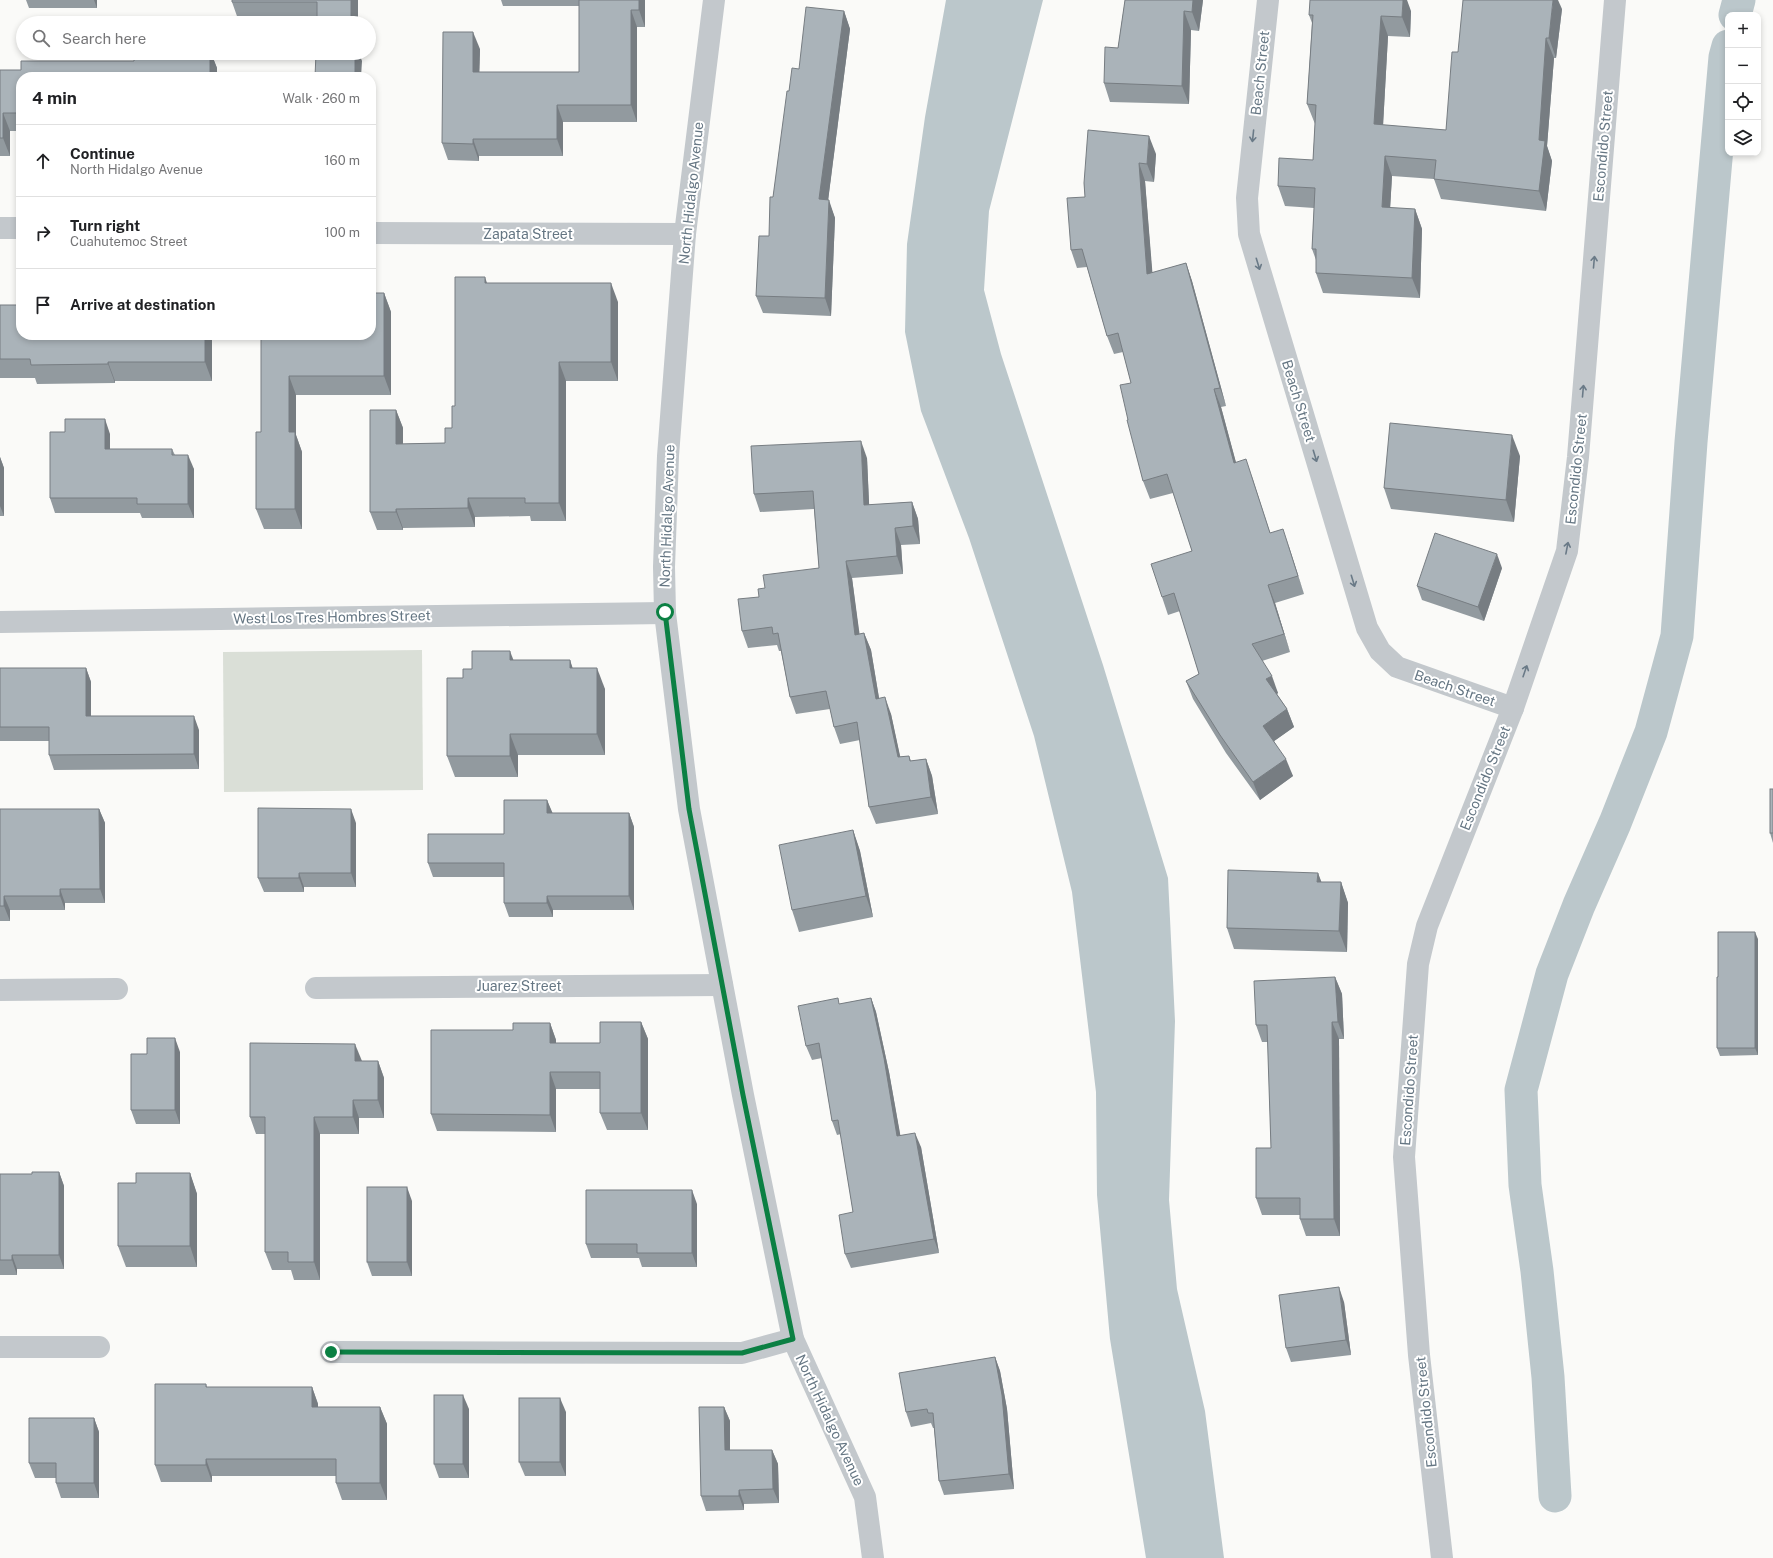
<!DOCTYPE html>
<html lang="en">
<head>
<meta charset="utf-8">
<style>
  body { margin:0; font-family:"Public Sans",sans-serif; background:#f2f2f2; color:#202124 }
  .controls { position:absolute; right:12px; top:12px; display:grid; overflow:hidden; border-radius:8px; box-shadow:0 2px 6px #0003 }
  .controls button { width:36px; height:36px; display:grid; place-items:center; padding:0; border:0; border-bottom:1px solid #e0e0e0; background:#fff; color:#202124; font:20px sans-serif }
  .stop { position:absolute; width:12px; height:12px; margin:-9px; border:3px solid #0b8043; border-radius:50%; background:#fff }
  .stop.end { background:#0b8043; border-color:#fff; box-shadow:0 1px 4px #0008 }
  .list { margin:0; padding:0; list-style:none }
  h2 { display:flex; justify-content:space-between; align-items:center; height:52px; margin:0; padding:0 16px; font-size:17px }
  h2 small { font-size:13px; font-weight:400; color:#757577 }
  .list li { display:grid; grid-template-columns:26px 1fr auto; gap:12px; align-items:center; box-sizing:border-box; height:72px; padding:0 16px; border-top:1px solid #e0e0e0 }
  .list b { display:block; font-size:15px; white-space:nowrap }
  .list p { margin:0; font-size:13px; white-space:nowrap; color:#757577 }
  .list em { font-size:13px; font-style:normal; color:#757577 }
  .icon { flex:none; width:22px; height:22px; fill:none; stroke:currentColor; stroke-width:2; stroke-linecap:round; stroke-linejoin:round }
  .map { position:relative; flex:none; width:1773px; height:1558px; overflow:hidden }
  .search { position:absolute; background:#fff; box-shadow:0 2px 6px #0003; left:16px; top:16px; width:360px; height:44px; display:flex; align-items:center; gap:10px; box-sizing:border-box; padding:0 14px; border-radius:22px; color:#757577; font-size:15px }
  .panel { position:absolute; background:#fff; box-shadow:0 2px 6px #0003; left:16px; top:72px; width:360px; height:268px; border-radius:16px }
  .map>svg:first-child { display:block }
  .green { fill:#dadfd7 }
  .water { fill:#bbc7cb }
  .lines { fill:none; stroke-linecap:round; stroke-linejoin:round }
  .canal { stroke:#bbc7cb; stroke-width:33 }
  .minor { stroke:#c3c8cc; stroke-width:22 }
  .wall { fill:#929a9f }
  .shaded-wall { fill:#777d82 }
  .building { fill:#aab3b9; stroke:#777d82 }
  .oneway { stroke:#6a7a87 }
  .route { stroke:#0b8043; stroke-width:5 }
  .labels { text-anchor:middle; stroke-width:4; stroke-linejoin:round; paint-order:stroke }
  .street-label { font-size:14px; fill:#657683; stroke:#fff }
</style>
</head>
<body>
<div class="map">
<svg width="1773" height="1558" viewBox="0 0 1773 1558">
  <rect width="100%" height="100%" fill="#fafaf8"/>
  <path class="green" d="M422 650 423 790 224 792 223 652Z"/>
  <path class="water" d="M946 0H1043L989 211 984 290 1001 354 1103 665 1168 878 1175 1021 1169 1200 1177 1289 1205 1411 1224 1558H1146L1110 1339 1097 1195 1096 1092 1072 892 1034 736 969 538 921 411 905 332 907 244 925 117Z"/>
  <g class="lines">
    <g class="canal">
      <path d="M1735 15 1739 0"/>
      <path d="M1555 1496 1548 1377 1537 1271 1525 1185 1521 1090 1552 974 1579 905 1615 823 1651 732 1677 636 1691 442 1725 57 1728 46"/>
    </g>
    <g class="minor">
      <path d="M714 0 685 234 668 456 664 567 665 613 689 809 743 1095 793 1339 865 1497 873 1558"/>
      <path d="M1268 0 1247 198 1249 234 1367 628 1380 651 1397 667 1513 708"/>
      <path d="M0 228H21"/>
      <path d="M371 233 685 234"/>
      <path d="M0 622 665 613"/>
      <path d="M316 988 722 985"/>
      <path d="M0 990 117 989"/>
      <path d="M0 1347H99"/>
      <path d="M331 1352 742 1353 793 1339"/>
      <path d="M1442 1558 1419 1355 1404 1157 1418 964 1427 926 1513 708 1567 551 1578 457 1615 0"/>
    </g>
  </g>
  <g class="wall">
    <path d="M26 0H97V8H29Z"/>
    <path d="M358 0V23L317 19H238L232 2Z"/>
    <path d="M501 0H645V27H637V122H563V156H479V161L448 160 442 143 480 49 479 72H579V6H503Z"/>
    <path d="M1125 0H1203L1199 31 1191 30 1189 104 1110 102 1104 83 1118 48Z"/>
    <path d="M1562 9 1556 58H1554L1547 146 1552 161 1546 211 1441 199 1434 179 1392 176 1390 208 1415 209 1422 229 1420 298 1323 293 1316 273V260L1312 249 1314 208 1285 206 1278 186 1313 160 1315 124 1307 104 1312 23 1309 15 1411 11 1410 37 1388 36 1383 125 1446 130 1458 52Z"/>
    <path d="M844 11 850 29 828 200 835 218 831 316 763 313 756 296 769 236 773 197 789 91 799 69Z"/>
    <path d="M134 53H211L217 68 21 77V131H10V156H0V70H21L134 61Z"/>
    <path d="M1156 154 1154 182 1145 181 1152 273 1186 263 1192 281 1226 406 1221 407 1236 463 1252 477 1270 533 1289 547 1304 594 1275 603 1290 652 1262 661 1278 693 1277 694 1287 709 1294 727 1274 741 1293 776 1260 800 1226 753 1193 699 1186 681 1199 674 1180 611 1168 615 1162 597 1192 551 1173 493 1150 499 1143 481 1128 420 1131 383 1123 352 1114 354 1107 336 1087 267 1077 268 1071 250 1085 197 1084 183Z"/>
    <path d="M487 283 618 302V381H566V521H531L530 516 475 517V527L403 528V530H377L370 512 396 410 403 428V444L445 443 452 428 455 406Z"/>
    <path d="M384 293 391 312V395H296V435L302 452V529H264L256 509 261 432V335Z"/>
    <path d="M0 305 212 335V381H115V383L37 384 35 378H0Z"/>
    <path d="M110 434V449H172L175 455 194 469V518H142L140 513H55L50 498Z"/>
    <path d="M1520 456 1514 522 1391 509 1384 488Z"/>
    <path d="M0 457 4 468V516H0Z"/>
    <path d="M867 458 869 505 912 502 918 519 920 544 901 545 903 574 852 578 859 634 864 633 871 650 879 698 891 714 900 757 909 756 911 761 926 759 932 776 938 814 876 824 869 807 860 740 840 744 834 727 830 709 796 714 790 697 781 651H779L777 645 748 648 742 631 759 597 765 588 819 568 814 509 760 512 754 494Z"/>
    <path d="M1502 568 1484 621 1422 600 1417 586Z"/>
    <path d="M514 660H570L572 668 605 689V755H518V777H455L447 756 463 678 472 669Z"/>
    <path d="M0 668H86L91 682V716L199 730V769L54 770 49 755V741H0Z"/>
    <path d="M1773 789V843L1770 833Z"/>
    <path d="M547 800 552 813H629L634 827V910H553V917H509L504 903V877H433L428 863 504 834Z"/>
    <path d="M0 809H99L105 823V903H65V910H10V921H0Z"/>
    <path d="M356 823V887H304V892H264L258 878Z"/>
    <path d="M853 830 860 851 873 917 799 932 792 910Z"/>
    <path d="M1318 873 1321 882H1341L1348 903 1347 952 1234 949 1227 928Z"/>
    <path d="M1758 939V1055L1720 1056 1717 1048 1718 977Z"/>
    <path d="M1335 977 1342 994 1344 1039H1339L1340 1236H1306L1300 1219V1215H1262L1256 1198 1271 1148 1268 1042H1262L1256 1025Z"/>
    <path d="M871 998 876 1012 889 1072 900 1135 921 1147 939 1253 851 1268 845 1254 853 1212 841 1134 837 1135 832 1121 822 1058 812 1060 806 1046 840 1004Z"/>
    <path d="M641 1022 648 1039V1130H607L600 1113V1089H556V1132L437 1131 431 1114 513 1030 550 1023 556 1040V1043H600Z"/>
    <path d="M180 1052V1124H136L131 1110 147 1054Z"/>
    <path d="M362 1061H378L384 1078V1118H359V1134H320V1280H294L291 1270H272L265 1252V1134H256L250 1117Z"/>
    <path d="M59 1172 64 1186V1269H17V1275H0V1174H32Z"/>
    <path d="M190 1173 197 1194V1267H126L118 1246 136 1183Z"/>
    <path d="M412 1201V1276H372L367 1262Z"/>
    <path d="M697 1204V1267H642L639 1258H591L586 1244Z"/>
    <path d="M1344 1302 1351 1355 1291 1362 1286 1348Z"/>
    <path d="M995 1357 1000 1371 1007 1409 1014 1489 944 1495 939 1481 934 1428H933L931 1423 911 1427 906 1412Z"/>
    <path d="M206 1384 207 1387H312L318 1404V1407H380L387 1424V1500H342L336 1483V1476H212V1482H161L155 1465Z"/>
    <path d="M724 1407 730 1421V1450H772L778 1464 779 1503 744 1504V1510L706 1511 701 1496Z"/>
    <path d="M469 1409V1478H439L434 1464Z"/>
    <path d="M566 1412V1476H525L519 1462Z"/>
    <path d="M94 1418 99 1432V1498H61L56 1483V1478H35L29 1463Z"/>
  </g>
  <g class="shaded-wall">
    <path d="M94 0H97V8Z"/>
    <rect x="351" y="0" width="7" height="23"/>
    <path d="M639 0H645V27L639 10Z"/>
    <path d="M1193 0H1203L1199 31 1192 12Z"/>
    <path d="M1403 0H1407L1411 11 1410 37 1402 17Z"/>
    <path d="M1553 0H1558L1562 9 1556 58 1549 38Z"/>
    <path d="M631 10 637 27V122L631 105Z"/>
    <path d="M844 11 850 29 826 217 819 199Z"/>
    <path d="M1184 11 1191 30 1189 104 1182 86Z"/>
    <path d="M1381 16 1388 36 1382 144 1374 124Z"/>
    <path d="M473 32 480 49 479 90 473 72Z"/>
    <path d="M1546 38 1554 58 1547 146 1552 161 1546 211 1539 191V140Z"/>
    <path d="M210 53H211L217 68V77H210Z"/>
    <path d="M355 53H359L362 61 361 77H355Z"/>
    <path d="M557 105 563 122V156L557 139Z"/>
    <path d="M3 113 10 131V156L3 138Z"/>
    <path d="M1149 136 1156 154 1154 182 1147 164Z"/>
    <path d="M473 139 479 156V161L473 144Z"/>
    <path d="M1385 156 1392 176 1389 228 1382 207Z"/>
    <path d="M1139 163 1145 181 1154 292 1147 274Z"/>
    <path d="M829 200 835 218 831 316 825 298Z"/>
    <path d="M1415 209 1422 229 1420 298 1412 278Z"/>
    <path d="M1186 263 1192 281 1226 406 1220 388Z"/>
    <path d="M485 277 491 295 485 283Z"/>
    <path d="M611 283 618 302V381L611 362Z"/>
    <path d="M384 293 391 312V395L384 376Z"/>
    <path d="M205 335H212V381L205 362Z"/>
    <path d="M108 362 115 381V383L108 364Z"/>
    <path d="M559 362 566 381V521L559 503Z"/>
    <path d="M289 376 296 395V435L302 452V529L295 509 289 432Z"/>
    <path d="M1214 389 1221 407 1241 481 1234 463Z"/>
    <path d="M396 410 403 428V463L396 444Z"/>
    <path d="M105 419 110 434V463L105 449Z"/>
    <path d="M1512 435 1520 456 1514 522 1506 500Z"/>
    <path d="M861 441 867 458 870 523 864 505Z"/>
    <path d="M188 455 194 469V518L188 504Z"/>
    <path d="M0 457 4 468V516L0 506Z"/>
    <path d="M1246 459 1252 477 1276 551 1270 533Z"/>
    <path d="M468 498 475 517V527L468 508Z"/>
    <path d="M912 502 918 519 920 544 913 526Z"/>
    <path d="M396 509 403 528V530L396 512Z"/>
    <path d="M895 528 901 545 903 574 897 556Z"/>
    <path d="M1283 529 1289 547 1304 594 1298 576Z"/>
    <path d="M1497 554 1502 568 1484 621 1478 607Z"/>
    <path d="M846 561 852 578 862 652 855 635Z"/>
    <path d="M1268 585 1275 603 1290 652 1284 634Z"/>
    <path d="M864 633 871 650 882 716 876 699Z"/>
    <path d="M510 651 518 672 510 660Z"/>
    <path d="M570 660 577 681 570 668Z"/>
    <path d="M86 668 91 682V730L86 716Z"/>
    <path d="M597 668 605 689V755L597 734Z"/>
    <path d="M1272 676 1278 693 1273 697 1266 679Z"/>
    <path d="M885 697 891 714 904 774 898 757Z"/>
    <path d="M1287 709 1294 727 1270 744 1263 726Z"/>
    <path d="M194 716 199 730V769L194 754Z"/>
    <path d="M510 734 518 755V777L510 756Z"/>
    <path d="M926 759 932 776 938 814 931 797Z"/>
    <path d="M1286 759 1293 776 1260 800 1253 782Z"/>
    <path d="M547 800 553 814 547 813Z"/>
    <path d="M99 809 105 823V903L100 889Z"/>
    <path d="M351 809 356 823V887L351 873Z"/>
    <path d="M629 813 634 827V910L629 896Z"/>
    <path d="M853 830 860 851 873 917 866 896Z"/>
    <path d="M299 873 304 887V892L299 878Z"/>
    <path d="M1318 873 1326 894 1317 882Z"/>
    <path d="M1341 882 1348 903 1347 952 1339 931Z"/>
    <path d="M60 889 65 903V910L60 896Z"/>
    <path d="M4 896 10 910V921L4 906Z"/>
    <path d="M547 896 553 910V917L547 903Z"/>
    <path d="M1755 932 1758 939V1055L1755 1048Z"/>
    <path d="M1335 977 1342 994 1344 1039 1338 1022Z"/>
    <path d="M871 998 876 1012 889 1072 903 1150 897 1136Z"/>
    <path d="M641 1022 648 1039V1130L641 1113Z"/>
    <path d="M1332 1022 1339 1039 1340 1236 1334 1219Z"/>
    <path d="M550 1023 556 1040V1060L550 1043Z"/>
    <path d="M175 1038 180 1052V1124L175 1110Z"/>
    <path d="M355 1044 362 1061H355Z"/>
    <path d="M378 1061 384 1078V1118L378 1100Z"/>
    <path d="M550 1072 556 1089V1132L550 1115Z"/>
    <path d="M353 1100 359 1118V1134L353 1117Z"/>
    <path d="M314 1117 320 1134V1280L314 1262Z"/>
    <path d="M915 1133 921 1147 939 1253 934 1239Z"/>
    <path d="M59 1172 64 1186V1269L59 1255Z"/>
    <path d="M190 1173 197 1194V1267L190 1246Z"/>
    <path d="M407 1187 412 1201V1276L407 1262Z"/>
    <path d="M692 1190 697 1204V1267L692 1253Z"/>
    <path d="M12 1255 17 1269V1275L12 1260Z"/>
    <path d="M1339 1287 1344 1302 1351 1355 1346 1340Z"/>
    <path d="M995 1357 1000 1371 1007 1409 1014 1489 1009 1474Z"/>
    <path d="M312 1387 318 1404V1424L312 1407Z"/>
    <path d="M463 1395 469 1409V1478L463 1464Z"/>
    <path d="M560 1398 566 1412V1476L560 1462Z"/>
    <path d="M380 1407 387 1424V1500L380 1483Z"/>
    <path d="M724 1407 730 1421V1465L725 1450Z"/>
    <path d="M94 1418 99 1432V1498L94 1483Z"/>
    <path d="M772 1450 778 1464 779 1503 773 1489Z"/>
    <path d="M206 1459 212 1476V1482L206 1465Z"/>
    <path d="M739 1490 744 1504V1510L739 1496Z"/>
  </g>
  <g class="building">
    <path d="M232 0H351V23H317V2H232Z"/>
    <path d="M579 0H639V10H631V105H557V139H473V144L442 143 443 32H473V72H579Z"/>
    <path d="M1125 0H1193L1192 12 1184 11 1182 86 1104 83 1105 47 1118 48Z"/>
    <path d="M1310 0H1403L1402 17 1381 16 1374 124 1446 130 1452 52H1458L1463 0H1553L1549 38H1546L1539 140 1545 141 1539 191 1434 179 1436 160 1385 156 1382 207 1415 209 1412 278 1316 273V249H1312L1315 188 1278 186 1279 158 1313 160 1316 105 1307 104 1313 15H1309Z"/>
    <path d="M806 7 844 11 819 199 829 200 825 298 756 296 759 236H769L770 197H773L787 91H789L792 68 799 69Z"/>
    <path d="M134 53H210V77H21V113H3V138H0V70H21V61H134Z"/>
    <path d="M316 53H355V77H315Z"/>
    <path d="M1088 130 1149 136 1147 164 1139 163 1147 274 1186 263 1220 388 1214 389 1234 463 1246 459 1270 533 1283 529 1298 576 1268 585 1284 634 1252 644 1272 676 1266 679 1287 709 1263 726 1286 759 1253 782 1220 735 1186 681 1199 674 1174 593 1162 597 1151 564 1192 551 1167 474 1143 481 1127 420H1128L1120 385 1131 383 1118 333 1107 336 1082 249 1071 250 1067 198 1085 197 1084 183Z"/>
    <path d="M455 277H485V283H611V362H559V503H525V498H468V508L396 509V512H370V410H396V444L445 443V428H452V406H455Z"/>
    <path d="M371 293H384V376H289V432H295V509H256V432H261V335H371Z"/>
    <path d="M0 305H21V335H205V362H108V364L31 365 30 359H0Z"/>
    <path d="M65 419H105V449H172V455H188V504H137V498H50V432H65Z"/>
    <path d="M1390 423 1512 435 1506 500 1384 488Z"/>
    <path d="M861 441 864 505 912 502 913 526 895 528 897 556 846 561 855 635 864 633 876 699 885 697 898 757 909 756 910 761 926 759 931 797 869 807 857 722 834 727 826 691 790 697 778 633 773 634 772 627 742 631 738 599 759 597 758 589 765 588 763 575 819 568 813 491 754 494 751 446Z"/>
    <path d="M1435 533 1497 554 1478 607 1417 586Z"/>
    <path d="M472 651H510V660H570V668H597V734H510V756H447V678H463V669H472Z"/>
    <path d="M0 668H86V716H194V754L49 755V727H0Z"/>
    <rect x="1770" y="789" width="3" height="44"/>
    <path d="M504 800H547V813H629V896H547V903H504V863H428V834H504Z"/>
    <path d="M258 808 351 809V873H299V878H258Z"/>
    <path d="M0 809H99L100 889H60V896H4V906H0Z"/>
    <path d="M853 830 866 896 792 910 779 845Z"/>
    <path d="M1228 870 1318 873 1317 882H1341L1339 931 1227 928Z"/>
    <path d="M1718 932H1755V1048H1717V977H1718Z"/>
    <path d="M1335 977 1338 1022H1332L1334 1219H1300V1198H1256V1148H1271L1267 1025H1256L1254 981Z"/>
    <path d="M838 998 839 1004 871 998 884 1058 897 1136 915 1133 934 1239 845 1254 839 1215 853 1212 838 1120 832 1121 819 1043 806 1046 798 1006Z"/>
    <path d="M600 1022H641V1113H600V1072H550V1115L431 1114V1030H513V1023H550V1043H600Z"/>
    <path d="M147 1038H175V1110H131V1054H147Z"/>
    <path d="M250 1043 355 1044V1061H378V1100H353V1117H314V1262H288V1252H265V1117H250Z"/>
    <path d="M32 1172H59V1255H12V1260H0V1174H32Z"/>
    <path d="M136 1173H190V1246H118V1183H136Z"/>
    <rect x="367" y="1187" width="40" height="75"/>
    <path d="M586 1190H692V1253H637V1244H586Z"/>
    <path d="M1339 1287 1346 1340 1286 1348 1279 1295Z"/>
    <path d="M995 1357 1002 1395 1009 1474 939 1481 933 1413H928L927 1409 906 1412 899 1373Z"/>
    <path d="M155 1384H206V1387H312V1407H380V1483H336V1459H206V1465H155Z"/>
    <rect x="434" y="1395" width="29" height="69"/>
    <rect x="519" y="1398" width="41" height="64"/>
    <path d="M699 1407H724L725 1450H772L773 1489 739 1490V1496H701Z"/>
    <path d="M29 1418H94V1483H56V1463H29Z"/>
  </g>
  <defs><path id="oneway-shaft" d="M-6 0H5M1.5-3L5.5 0L1.5 3" fill="none" stroke-width="1.6" stroke-linecap="round" stroke-linejoin="round"/></defs>
  <g class="oneway">
    <use href="#oneway-shaft" transform="translate(1253 136) rotate(96)"/>
    <use href="#oneway-shaft" transform="translate(1594 262) rotate(-85)"/>
    <use href="#oneway-shaft" transform="translate(1258 264) rotate(73)"/>
    <use href="#oneway-shaft" transform="translate(1583 391) rotate(-85)"/>
    <use href="#oneway-shaft" transform="translate(1315 456) rotate(73)"/>
    <use href="#oneway-shaft" transform="translate(1567 548) rotate(-79)"/>
    <use href="#oneway-shaft" transform="translate(1353 581) rotate(73)"/>
    <use href="#oneway-shaft" transform="translate(1525 671) rotate(-71)"/>
  </g>
  <g class="lines">
    <path class="route" d="M331 1352 742 1353 793 1339 743 1095 689 809 665 612"/>
  </g>
  <g class="labels">
    <g class="street-label">
      <text transform="translate(1260 73) rotate(-84)" y="5">Beach Street</text>
      <text transform="translate(1603 146) rotate(-85)" y="5">Escondido Street</text>
      <text transform="translate(691 193) rotate(-84)" y="5">North Hidalgo Avenue</text>
      <text x="528" y="239">Zapata Street</text>
      <text transform="translate(1299 401) rotate(73)" y="5">Beach Street</text>
      <text transform="translate(1576 469) rotate(-84)" y="5">Escondido Street</text>
      <text transform="translate(667 516) rotate(-88)" y="5">North Hidalgo Avenue</text>
      <text transform="translate(332 617) rotate(-1)" y="5">West Los Tres Hombres Street</text>
      <text transform="translate(1455 688) rotate(19)" y="5">Beach Street</text>
      <text transform="translate(1485 778) rotate(-68)" y="5">Escondido Street</text>
      <text x="519" y="991">Juarez Street</text>
      <text transform="translate(1409 1090) rotate(-86)" y="5">Escondido Street</text>
      <text transform="translate(1426 1412) rotate(-96)" y="5">Escondido Street</text>
      <text transform="translate(830 1420) rotate(65)" y="5">North Hidalgo Avenue</text>
    </g>
  </g>
</svg>
<div class="controls">
<button>+</button>
<button>−</button>
<button><svg class="icon" aria-label="locate" viewBox="0 0 24 24"><circle cx="12" cy="12" r="6"/><path d="M12 2v4M12 18v4M2 12h4M18 12h4"/></svg></button>
<button><svg class="icon" aria-label="layers" viewBox="0 0 24 24"><path d="M12 4l9 5-9 5-9-5zM3 14l9 5 9-5"/></svg></button>
</div>
<div class="stop" style="left:665px;top:612px"></div>
<div class="stop end" style="left:331px;top:1352px"></div>
<div class="search"><svg class="icon" aria-label="search" viewBox="0 0 24 24"><circle cx="10" cy="10" r="6"/><path d="M15 15l6 6"/></svg>Search here</div>
<section class="panel">
<h2>4 min<small>Walk · 260 m</small></h2>
<ul class="list">
<li><svg class="icon" aria-label="ahead" viewBox="0 0 24 24"><path d="M12 20V5M6 11l6-6 6 6"/></svg><div><b>Continue</b><p>North Hidalgo Avenue</p></div><em>160 m</em></li>
<li><svg class="icon" aria-label="right" viewBox="0 0 24 24"><path d="M7 20v-9h11M14 6l5 5-5 5"/></svg><div><b>Turn right</b><p>Cuahutemoc Street</p></div><em>100 m</em></li>
<li><svg class="icon" aria-label="arrive" viewBox="0 0 24 24"><path d="M6 21V4h12l-3 4 3 4H6"/></svg><div><b>Arrive at destination</b></div></li>
</ul>
</section>
</div>
</body>
</html>
